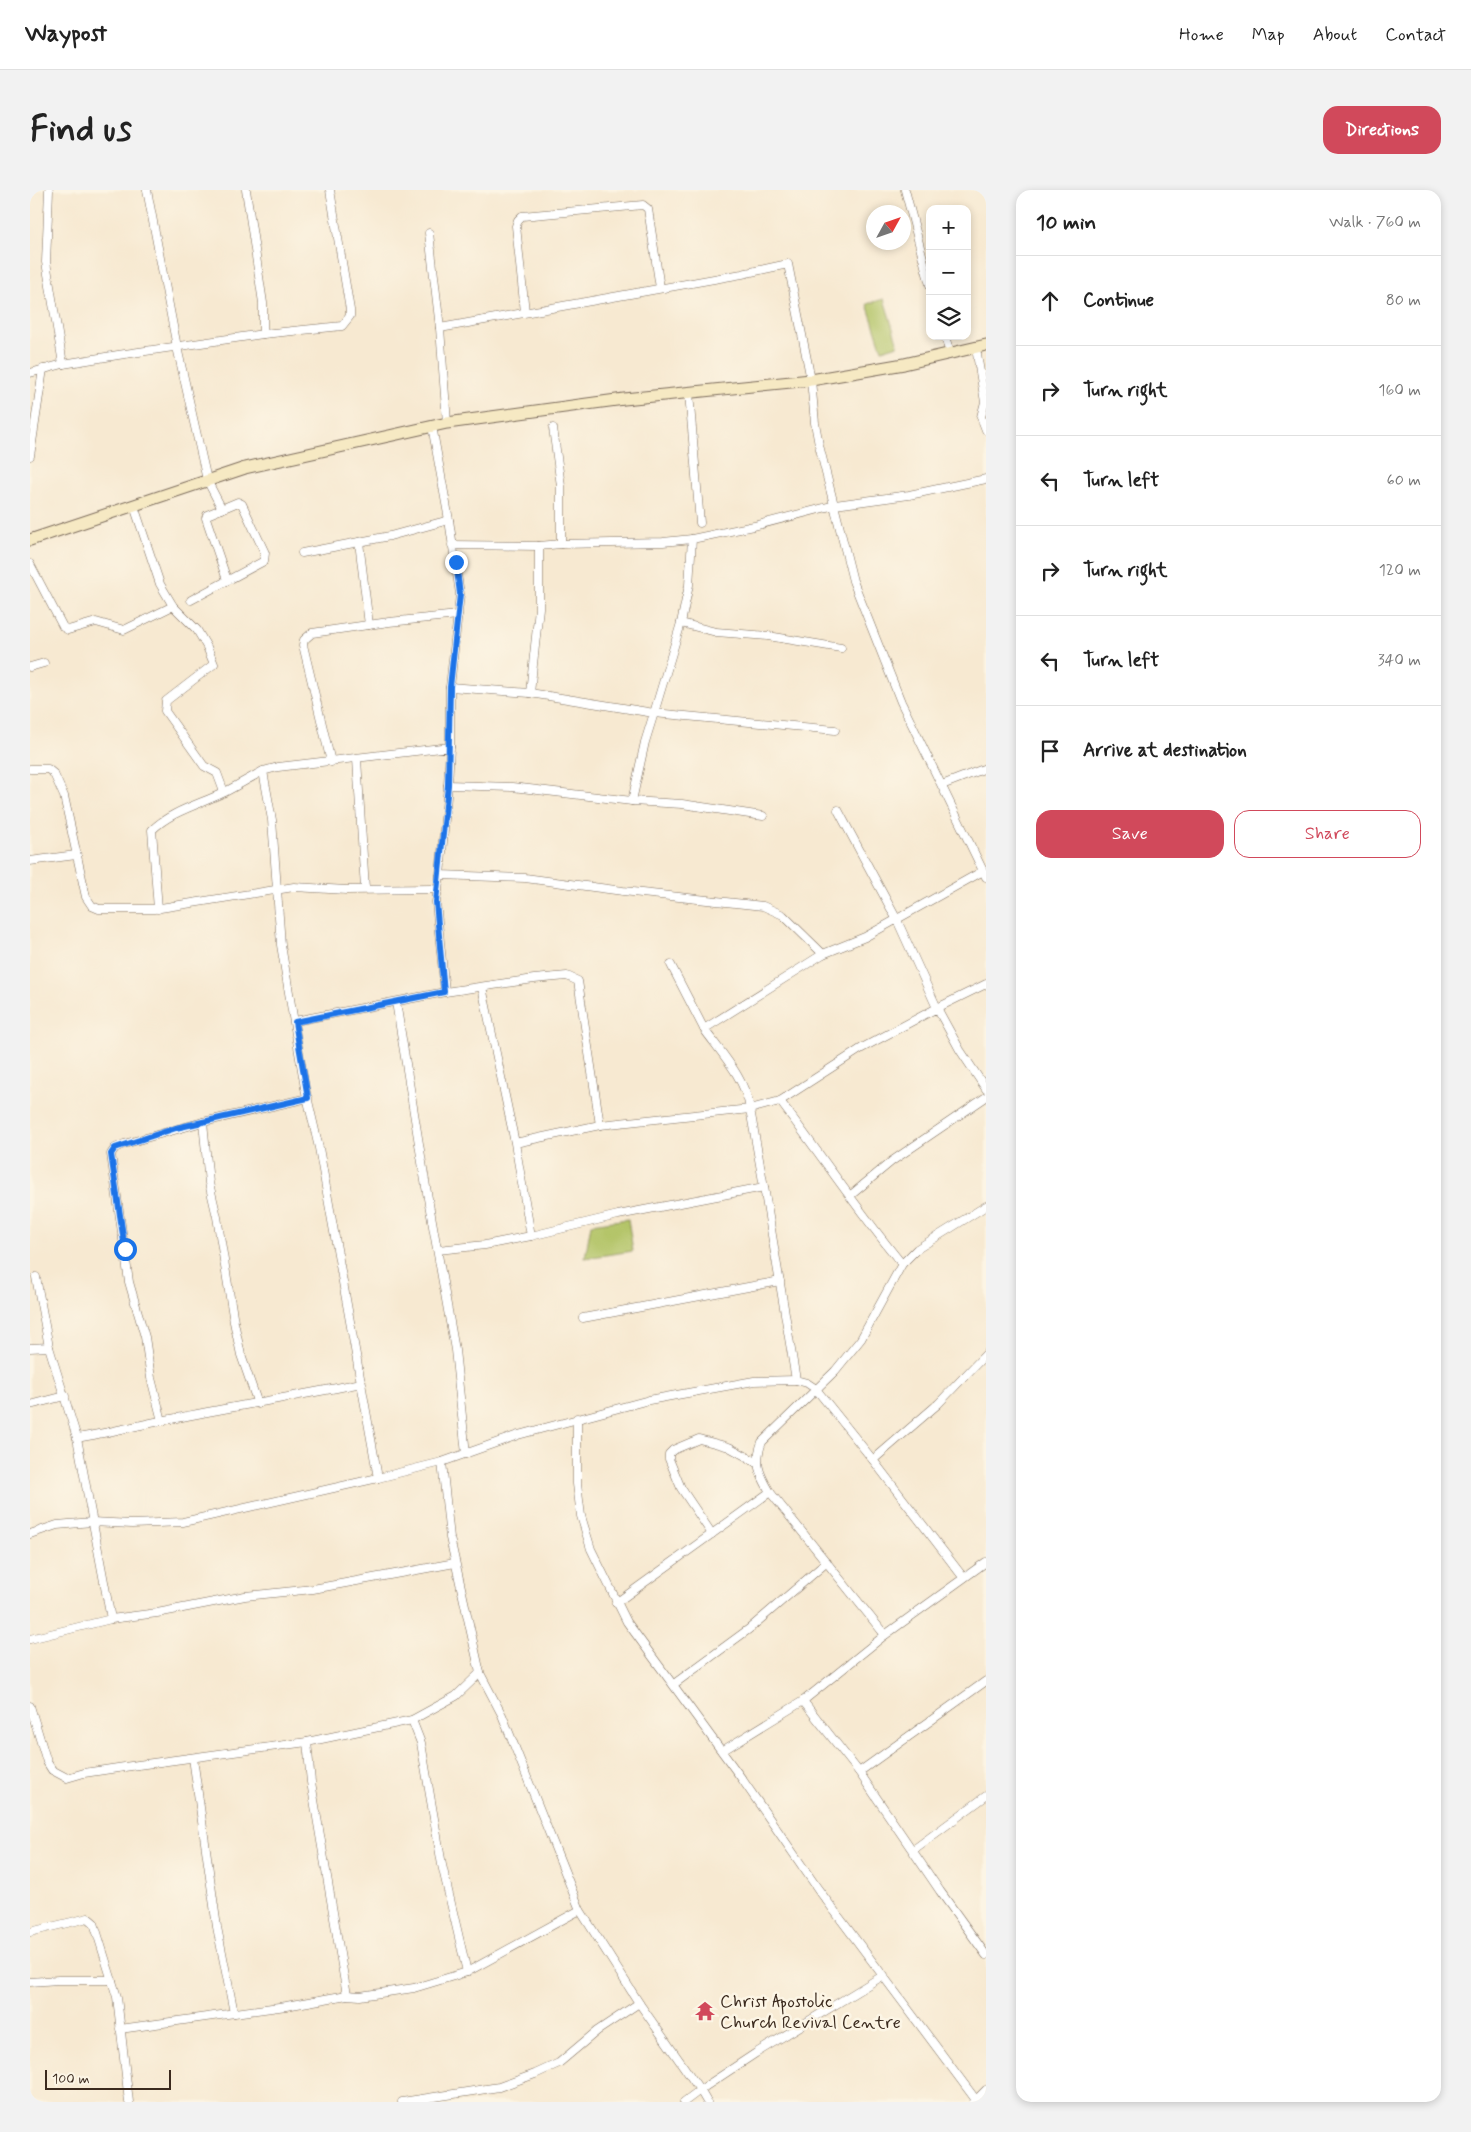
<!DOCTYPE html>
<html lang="en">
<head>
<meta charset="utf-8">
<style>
  body { margin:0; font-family:Mynerve,sans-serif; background:#f2f2f2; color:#222 }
  .controls { position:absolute; right:15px; top:15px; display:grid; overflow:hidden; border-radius:10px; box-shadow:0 2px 8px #0003 }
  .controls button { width:45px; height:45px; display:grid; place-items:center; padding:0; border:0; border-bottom:1px solid #e0e0e0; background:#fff; color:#222; font:25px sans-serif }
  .compass { position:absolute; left:836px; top:15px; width:45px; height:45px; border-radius:50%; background:#fff; box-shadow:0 2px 8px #0003; rotate:50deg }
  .scale { position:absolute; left:15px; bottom:12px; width:126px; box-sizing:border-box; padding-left:5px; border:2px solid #3b2a1e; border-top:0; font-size:14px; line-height:18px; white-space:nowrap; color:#3b2a1e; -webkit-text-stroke:4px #fcf5e5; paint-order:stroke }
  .stop { position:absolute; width:15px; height:15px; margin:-11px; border:4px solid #1a73e8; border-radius:50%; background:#fff }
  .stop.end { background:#1a73e8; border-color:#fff; box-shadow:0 1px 5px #0008 }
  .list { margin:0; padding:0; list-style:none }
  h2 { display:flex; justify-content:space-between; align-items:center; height:65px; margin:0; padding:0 20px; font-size:21px }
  h2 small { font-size:16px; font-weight:400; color:#767676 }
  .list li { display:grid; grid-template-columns:32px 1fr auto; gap:15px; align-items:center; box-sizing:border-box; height:90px; padding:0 20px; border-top:1px solid #e0e0e0 }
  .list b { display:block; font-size:19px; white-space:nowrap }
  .list em { font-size:16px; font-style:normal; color:#767676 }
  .actions { display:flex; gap:10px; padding:15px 20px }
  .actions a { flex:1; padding:11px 0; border:1px solid #d1495b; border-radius:15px; text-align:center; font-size:18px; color:#d1495b }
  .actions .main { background:#d1495b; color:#fff }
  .icon { flex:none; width:28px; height:28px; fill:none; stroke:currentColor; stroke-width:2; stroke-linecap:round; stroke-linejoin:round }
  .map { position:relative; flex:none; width:956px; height:1912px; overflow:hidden; border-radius:15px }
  header { display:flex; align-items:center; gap:30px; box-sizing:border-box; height:70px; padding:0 25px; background:#fff; border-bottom:1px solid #e0e0e0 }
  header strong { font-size:24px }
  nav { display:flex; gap:28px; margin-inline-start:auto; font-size:18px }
  .intro { display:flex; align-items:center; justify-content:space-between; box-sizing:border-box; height:120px; padding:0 30px }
  h1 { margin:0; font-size:35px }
  .button { padding:12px 22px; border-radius:15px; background:#d1495b; color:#fff; font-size:18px; font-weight:700 }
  main { display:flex; gap:30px; padding:0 30px }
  aside { flex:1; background:#fff; border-radius:15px; box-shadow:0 2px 8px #0003 }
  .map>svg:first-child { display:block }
  .green { fill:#b3c467; stroke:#777742 }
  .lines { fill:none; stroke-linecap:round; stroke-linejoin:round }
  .street-casing { stroke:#7d6d5d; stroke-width:9 }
  .secondary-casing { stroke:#7d6d5d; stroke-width:13 }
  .street { stroke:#fff; stroke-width:8 }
  .secondary { stroke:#f6e9c3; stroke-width:11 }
  .route { stroke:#1a73e8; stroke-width:6 }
  .labels { text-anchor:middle; stroke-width:5; stroke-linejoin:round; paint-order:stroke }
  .poi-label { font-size:18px; fill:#3b2a1e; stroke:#fcf5e5; text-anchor:start }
</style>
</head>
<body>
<header>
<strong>Waypost</strong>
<nav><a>Home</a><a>Map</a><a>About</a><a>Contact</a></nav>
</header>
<div class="intro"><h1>Find us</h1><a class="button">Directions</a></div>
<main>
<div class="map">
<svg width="956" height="1912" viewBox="0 0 956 1912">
  <rect width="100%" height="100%" fill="#fcf5e5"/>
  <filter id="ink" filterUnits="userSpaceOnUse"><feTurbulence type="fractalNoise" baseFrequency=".02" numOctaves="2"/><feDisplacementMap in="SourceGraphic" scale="10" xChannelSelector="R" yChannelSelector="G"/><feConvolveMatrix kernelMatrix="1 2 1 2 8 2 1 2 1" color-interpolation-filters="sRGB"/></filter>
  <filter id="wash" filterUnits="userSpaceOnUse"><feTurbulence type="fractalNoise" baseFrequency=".0096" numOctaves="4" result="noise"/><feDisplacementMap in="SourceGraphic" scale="20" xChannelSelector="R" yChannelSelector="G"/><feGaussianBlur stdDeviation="1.12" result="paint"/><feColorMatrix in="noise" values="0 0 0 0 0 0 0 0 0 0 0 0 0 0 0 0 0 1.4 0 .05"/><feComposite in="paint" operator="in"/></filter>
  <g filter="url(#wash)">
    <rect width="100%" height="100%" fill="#f7e9d1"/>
    <g class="green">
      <path d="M854 109 868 155 852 160 837 114Z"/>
      <path d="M598 1029 603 1061 555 1068 561 1034Z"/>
    </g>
  </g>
  <g filter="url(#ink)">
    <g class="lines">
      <defs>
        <g id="street">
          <path d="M19 0 16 72 33 174"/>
          <path d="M117 0 147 157 177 290 192 319"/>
          <path d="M216 0 233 113V144"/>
          <path d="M875 0 900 95"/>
          <path d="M399 43 410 138 417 233"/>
          <path d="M495 122 486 36 488 30 492 26 613 15 618 19 630 98"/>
          <path d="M410 138 712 84 758 74 781 190 785 233 789 255 823 391 871 512 956 687"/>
          <path d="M915 146 920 164"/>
          <path d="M946 158 955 212 951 227 956 240"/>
          <path d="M0 183 33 174 88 165 233 144 312 136 320 126V120L300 0"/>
          <path d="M659 203 670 333"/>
          <path d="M402 236 419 330 430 404 420 497V557"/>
          <path d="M523 238 531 296V354"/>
          <path d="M0 266 13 179"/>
          <path d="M104 316 130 394 143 416 167 440 177 457 184 474 136 511 135 521 174 576 187 583 194 602"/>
          <path d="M329 352 339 435"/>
          <path d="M422 355 509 356 531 354 633 352 662 349"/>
          <path d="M272 363 360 346 419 330"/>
          <path d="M0 374 33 437 38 440 66 432 94 440 143 416"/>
          <path d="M161 410 234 371 235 363 212 314 208 312 177 325 176 328 197 390"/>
          <path d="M651 433 659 395 662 349 724 336 805 315 879 305 956 289"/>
          <path d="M0 477 14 473"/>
          <path d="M420 497 500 503 624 523 615 552 602 611"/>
          <path d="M500 503 509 418V356"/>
          <path d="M805 540 624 523 651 433 686 442 738 446 811 458"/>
          <path d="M327 569 335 699"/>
          <path d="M301 572 273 455 274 450 282 443 359 432 428 425"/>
          <path d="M0 579H18L24 584 34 606 56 707 62 716 69 719H124L264 697 317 700 402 699 408 701"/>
          <path d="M418 595 482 597 602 611 652 614 733 626"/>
          <path d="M912 595 956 578"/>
          <path d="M808 620 867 730 907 818 956 794"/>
          <path d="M0 671 46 665"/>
          <path d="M410 685 406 712 415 802"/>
          <path d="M128 719 122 640C141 621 171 614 195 602 208 595 220 588 233 581"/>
          <path d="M641 775 674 839 793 764 835 747 953 681"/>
          <path d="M452 797 485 953 570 935 720 919 734 997 588 1025 501 1046 485 953"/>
          <path d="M366 812 396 997 425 1160 436 1264"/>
          <path d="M265 831 415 802 504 789 537 786 548 791 570 935"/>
          <path d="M674 839C692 864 715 888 720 919L750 911 832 858 907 818 930 860 956 899"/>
          <path d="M750 911C791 965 829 1022 872 1074"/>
          <path d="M734 997 766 1190 777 1193 786 1199 843 1270 933 1387"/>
          <path d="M821 1005 862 971 956 907"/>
          <path d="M408 1060 455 1055 501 1046"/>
          <path d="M6 1087 19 1157"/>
          <path d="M553 1128 750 1091"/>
          <path d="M0 1158 19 1157 47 1248 81 1429"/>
          <path d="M228 1214 211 1165 204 1132 187 1027 179 993 173 932 278 908"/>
          <path d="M0 1215 35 1206"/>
          <path d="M547 1228V1294L551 1326 561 1359 597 1432 712 1589 788 1699 946 1910"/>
          <path d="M132 1231 121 1188 115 1147 99 1092 81 964 85 958 94 954 173 932"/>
          <path d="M47 1248C83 1242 117 1233 152 1227 212 1215 272 1205 332 1193"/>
          <path d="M843 1270 908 1214 956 1164"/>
          <path d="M412 1272 420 1348 450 1483 472 1525 550 1720"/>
          <path d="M348 1288 289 958 275 898 251 755 242 630 233 581 248 577 420 557 418 595 410 685 495 688 593 701 733 716 753 725 793 764"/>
          <path d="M0 1344 27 1335 62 1332 102 1334 153 1332 348 1288 412 1272 488 1245 619 1210 724 1191 766 1190"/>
          <path d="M682 1344 651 1298 639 1269V1264L643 1260 669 1249 699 1257 728 1273"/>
          <path d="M586 1413 740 1302"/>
          <path d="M855 1445 740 1302C729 1283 724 1273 732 1252L805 1181 831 1149 872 1074 887 1059 956 1016"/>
          <path d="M0 1449 81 1429 127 1423 215 1406 283 1399 425 1373"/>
          <path d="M644 1494 719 1439 797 1372"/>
          <path d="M773 1511 829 1582 910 1701 956 1765"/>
          <path d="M0 1516 17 1572 22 1580 37 1588 54 1583 108 1575 277 1552 382 1530 426 1506 450 1483"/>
          <path d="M382 1530 391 1553 412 1675 437 1782"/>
          <path d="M277 1552 281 1592 317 1805"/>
          <path d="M692 1561 773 1511 855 1445 956 1372"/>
          <path d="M163 1568 187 1737 204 1823"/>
          <path d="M829 1582 956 1491"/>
          <path d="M883 1660 956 1606"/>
          <path d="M0 1742 58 1728 64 1733 87 1807 99 1912"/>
          <path d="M0 1792 28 1790H82"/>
          <path d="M609 1813 670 1900 654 1912"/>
          <path d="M90 1839 256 1816 317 1805 330 1806 384 1798 437 1782 550 1720 609 1813 567 1841 529 1873 505 1884 469 1897 372 1912"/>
          <path d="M677 1912 670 1900 726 1863 854 1785"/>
          <path d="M944 1912 956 1900"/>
        </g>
        <path id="secondary" d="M0 350 215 278 417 233 594 209 781 190 874 174 956 155"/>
      </defs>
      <use href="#street" class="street-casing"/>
      <use href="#secondary" class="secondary-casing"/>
      <use href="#street" class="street"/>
      <use href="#secondary" class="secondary"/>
    </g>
  </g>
  <g class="lines" filter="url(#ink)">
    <path class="route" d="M95 1059 81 964 85 958 146 938 278 908 265 832 414 802 406 712 418 595 420 497 430 404 426 372"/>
  </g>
  <defs>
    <symbol id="temple-bare" viewBox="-9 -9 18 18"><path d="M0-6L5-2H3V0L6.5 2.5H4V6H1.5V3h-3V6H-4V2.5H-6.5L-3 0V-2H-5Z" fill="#d1495b" stroke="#fcf5e5" stroke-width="2.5" paint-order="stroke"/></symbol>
  </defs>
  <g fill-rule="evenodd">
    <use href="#temple-bare" x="661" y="1807" width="28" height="28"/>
  </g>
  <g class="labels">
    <g class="poi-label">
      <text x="690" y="1817">Christ Apostolic<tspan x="690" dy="21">Church Revival Centre</tspan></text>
    </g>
  </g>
</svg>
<div class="controls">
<button>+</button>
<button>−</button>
<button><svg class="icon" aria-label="layers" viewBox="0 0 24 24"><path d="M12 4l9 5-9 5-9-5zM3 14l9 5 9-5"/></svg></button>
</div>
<svg class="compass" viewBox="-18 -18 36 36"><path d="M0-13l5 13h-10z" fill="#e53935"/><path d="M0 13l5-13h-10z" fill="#767676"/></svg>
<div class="scale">100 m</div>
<div class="stop" style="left:95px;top:1059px"></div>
<div class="stop end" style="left:426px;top:372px"></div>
</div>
<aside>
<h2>10 min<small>Walk · 760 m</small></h2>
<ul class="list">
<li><svg class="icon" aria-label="ahead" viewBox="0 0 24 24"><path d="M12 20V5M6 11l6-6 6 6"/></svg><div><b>Continue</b></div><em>80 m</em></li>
<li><svg class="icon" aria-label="right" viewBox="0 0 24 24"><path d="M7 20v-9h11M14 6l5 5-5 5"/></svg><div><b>Turn right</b></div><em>160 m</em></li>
<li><svg class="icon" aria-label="left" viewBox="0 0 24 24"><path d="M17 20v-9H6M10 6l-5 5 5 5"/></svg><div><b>Turn left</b></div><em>60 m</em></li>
<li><svg class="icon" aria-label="right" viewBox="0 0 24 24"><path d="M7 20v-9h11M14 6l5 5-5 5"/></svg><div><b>Turn right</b></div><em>120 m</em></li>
<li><svg class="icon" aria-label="left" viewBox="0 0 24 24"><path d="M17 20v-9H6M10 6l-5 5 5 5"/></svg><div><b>Turn left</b></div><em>340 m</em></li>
<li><svg class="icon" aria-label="arrive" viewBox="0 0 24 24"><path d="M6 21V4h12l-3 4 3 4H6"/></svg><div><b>Arrive at destination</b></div></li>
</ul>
<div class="actions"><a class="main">Save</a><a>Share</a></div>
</aside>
</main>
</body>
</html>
